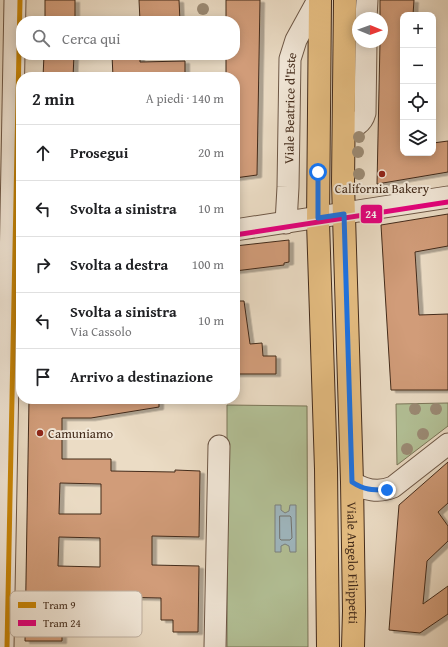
<!DOCTYPE html>
<html lang="it">
<head>
<meta charset="utf-8">
<style>
  body { margin:0; font-family:"Gentium Book Plus",serif; background:#f2f2f2; color:#202124 }
  .controls { position:absolute; right:12px; top:12px; display:grid; overflow:hidden; border-radius:8px; box-shadow:0 2px 10px #0003 }
  .controls button { width:36px; height:36px; display:grid; place-items:center; padding:0; border:0; border-bottom:1px solid #e0e0e0; background:#fff; color:#202124; font:20px sans-serif }
  .compass { position:absolute; left:352px; top:12px; width:36px; height:36px; border-radius:50%; background:#fff; box-shadow:0 2px 10px #0003; rotate:91deg }
  .stop { position:absolute; width:12px; height:12px; margin:-9px; border:3px solid #1a73e8; border-radius:50%; background:#fff }
  .stop.end { background:#1a73e8; border-color:#fff; box-shadow:0 1px 4px #0008 }
  .list { margin:0; padding:0; list-style:none }
  h2 { display:flex; justify-content:space-between; align-items:center; height:52px; margin:0; padding:0 16px; font-size:17px }
  h2 small { font-size:13px; font-weight:400; color:#757577 }
  .list li { display:grid; grid-template-columns:26px 1fr auto; gap:12px; align-items:center; box-sizing:border-box; height:56px; padding:0 16px; border-top:1px solid #e0e0e0 }
  .list b { display:block; font-size:15px; white-space:nowrap }
  .list p { margin:0; font-size:13px; white-space:nowrap; color:#757577 }
  .list em { font-size:13px; font-style:normal; color:#757577 }
  .icon { flex:none; width:22px; height:22px; fill:none; stroke:currentColor; stroke-width:2; stroke-linecap:round; stroke-linejoin:round }
  .map { position:relative; flex:none; width:448px; height:647px; overflow:hidden }
  .search { position:absolute; background:#fff; box-shadow:0 2px 10px #0003; left:16px; top:16px; width:224px; height:44px; display:flex; align-items:center; gap:10px; box-sizing:border-box; padding:0 14px; border-radius:16px; color:#757577; font-size:15px }
  .panel { position:absolute; background:#fff; box-shadow:0 2px 10px #0003; left:16px; top:72px; width:224px; height:332px; border-radius:16px }
  .map>svg:first-child { display:block }
  .green { fill:#b3c197; stroke:#7b7659 }
  .water { fill:#9fb8c1; stroke:#7a807f }
  .lines { fill:none; stroke-linecap:round; stroke-linejoin:round }
  .shore { stroke:#71726e; stroke-width:1 }
  .building { fill:#d19c79; stroke:#432b1b; fill-rule:evenodd; filter:url(#shadow) }
  .minor-casing { stroke:#6d5746; stroke-width:23 }
  .major-casing { stroke:#432b1b; stroke-width:24 }
  .minor { stroke:#f2e8d9; stroke-width:21 }
  .major { stroke:#e6be82; stroke-width:22 }
  .tram-1-casing { stroke:#f2e8d9; stroke-width:8 }
  .tram-2-casing { stroke:#f2e8d9; stroke-width:8 }
  .tram-1 { stroke:#ca8707; stroke-width:5 }
  .tram-2 { stroke:#e5007d; stroke-width:5 }
  .tree { fill:#9b8b75 }
  .route { stroke:#1a73e8; stroke-width:5 }
  .poi-dot { fill:#8f2418; stroke:#f2e8d9; stroke-width:1.5 }
  .labels { text-anchor:middle; stroke-width:4; stroke-linejoin:round; paint-order:stroke }
  .street-label { font-size:13px; fill:#432b1b; stroke:#f2e8d9 }
  .poi-label { font-size:13px; fill:#432b1b; stroke:#f2e8d9 }
  .key { fill:#f2e8d9; stroke:#beafa0; stroke-width:1 }
  .key-label { font-size:11px; fill:#432b1b }
  .line-badge { stroke:#f2e8d9; stroke-width:1.5 }
  .badge-label { font-size:11px; text-anchor:middle; font-weight:bold; fill:#fff }
</style>
</head>
<body>
<div class="map">
<svg width="448" height="647" viewBox="0 0 448 647">
  <defs>
    <filter id="shadow"><feDropShadow dx="4.5" dy="2.5" stdDeviation="0" flood-color="#0004"/></filter>
  </defs>
  <rect width="100%" height="100%" fill="#ebdcc5"/>
  <filter id="stains"><feTurbulence type="fractalNoise" baseFrequency=".005" numOctaves="4"/><feColorMatrix values="0 0 0 0 .2 0 0 0 0 .09 0 0 0 0 .02 0 0 0 .5 -.17"/></filter>
  <radialGradient id="worn" r=".72"><stop offset=".6" stop-color="#630" stop-opacity="0"/><stop offset="1" stop-color="#630" stop-opacity=".3"/></radialGradient>
  <g class="green">
    <path d="M448 403V426L397 465 396 404Z"/>
    <path d="M227 405 307 406 308 647H227Z"/>
  </g>
  <path class="water" d="M275 505H281V510L285 513 289 511 290 505H296V552H290L289 546 285 544 281 546V552H275Z"/>
  <g class="lines">
    <path class="shore" d="M280 516H290L291 517 292 538 290 540H281L280 539Z"/>
  </g>
  <g class="building">
    <rect x="45" y="0" width="30" height="21"/>
    <path d="M139 0H179L180 21H140Z"/>
    <path d="M226 0H260L257 175 235 178V77H226V55H235V21H226Z"/>
    <path d="M380 0H414L413 15H403V153H433V143L448 141V172L377 184 380 42H382V18H380Z"/>
    <path d="M44 55H74L73 77H43Z"/>
    <path d="M112 55H140V62L185 61V77H113Z"/>
    <path d="M448 214V246L415 252 419 315 448 314V390H391L381 225Z"/>
    <path d="M289 240V262L284 263V265L235 271V246Z"/>
    <path d="M235 301H244L250 344 262 343 263 356H276V374H235Z"/>
    <path d="M29 399H159V407L91 418H62V459H111V471L175 472V470L200 471 199 537 152 536V565L199 566 198 632H173V620H161V598L66 596V618H62V641H25ZM60 483 101 484V514H59ZM59 537 100 538V567L58 566Z"/>
    <path d="M448 462V503L438 512 448 526V541L427 561 423 604 448 586V614L420 633 389 630 399 505Z"/>
  </g>
  <g class="lines">
    <defs>
      <g id="minor">
        <path d="M366 18 367 0"/>
        <path d="M344 129C355 127 362 124 365 113L366 42"/>
        <path id="s1" d="M286 223 288 187 290 59 296 40 318 0"/>
        <path d="M235 230 448 197"/>
        <path d="M352 482C364 490 379 493 393 487L448 444"/>
        <path d="M3 647 15 0"/>
        <path d="M215 647 219 446"/>
      </g>
      <g id="major">
        <path d="M320 0 318 222 326 469 328 647"/>
        <path id="s2" d="M345 0 343 183 352 482 354 611 353 647"/>
      </g>
    </defs>
    <use href="#minor" class="minor-casing"/>
    <use href="#major" class="major-casing"/>
    <use href="#minor" class="minor"/>
    <use href="#major" class="major"/>
    <defs>
      <path id="tram-1" d="M7 647 20 0"/>
      <path id="tram-2" d="M235 235 448 202"/>
    </defs>
    <use href="#tram-1" class="tram-1-casing"/>
    <use href="#tram-2" class="tram-2-casing"/>
    <use href="#tram-1" class="tram-1"/>
    <use href="#tram-2" class="tram-2"/>
  </g>
  <g class="tree">
    <circle cx="203" cy="9" r="6"/>
    <circle cx="359" cy="137" r="6"/>
    <circle cx="358" cy="152" r="6"/>
    <circle cx="359" cy="174" r="6"/>
    <circle cx="415" cy="409" r="6"/>
    <circle cx="436" cy="409" r="6"/>
    <circle cx="423" cy="434" r="6"/>
    <circle cx="407" cy="449" r="6"/>
  </g>
  <g class="lines">
    <path class="route" d="M318 172V218L344 214 352 482C364 490 372 490 387 490"/>
  </g>
  <g class="poi-dot">
    <circle cx="382" cy="174" r="4"/>
    <circle cx="40" cy="433" r="4"/>
  </g>
  <g class="labels">
    <g class="street-label">
      <text dy="5" stroke="none"><textPath href="#s1" startOffset="115">Viale Beatrice d'Este</textPath></text>
      <text dy="5" stroke="none"><textPath href="#s2" startOffset="563">Viale Angelo Filippetti</textPath></text>
    </g>
    <g class="poi-label">
      <text x="382" y="193">California Bakery</text>
      <text x="48" y="438" text-anchor="start">Camuniamo</text>
    </g>
  </g>
  <rect x="10" y="591" width="132" height="46" rx="6" class="key"/>
  <rect x="18" y="602" width="18" height="6" fill="#ca8707"/>
  <rect x="18" y="620" width="18" height="6" fill="#e5007d"/>
  <g class="key-label">
    <text x="43" y="609">Tram 9</text>
    <text x="43" y="627">Tram 24</text>
  </g>
  <rect class="line-badge" x="360" y="204" width="23" height="20" rx="4" fill="#e5007d"/>
  <g class="badge-label">
    <text x="371" y="218">24</text>
  </g>
  <rect width="100%" height="100%" filter="url(#stains)"/>
  <rect width="100%" height="100%" fill="url(#worn)"/>
</svg>
<div class="controls">
<button>+</button>
<button>−</button>
<button><svg class="icon" aria-label="locate" viewBox="0 0 24 24"><circle cx="12" cy="12" r="6"/><path d="M12 2v4M12 18v4M2 12h4M18 12h4"/></svg></button>
<button><svg class="icon" aria-label="layers" viewBox="0 0 24 24"><path d="M12 4l9 5-9 5-9-5zM3 14l9 5 9-5"/></svg></button>
</div>
<svg class="compass" viewBox="-18 -18 36 36"><path d="M0-13l5 13h-10z" fill="#e53935"/><path d="M0 13l5-13h-10z" fill="#757577"/></svg>
<div class="stop" style="left:318px;top:172px"></div>
<div class="stop end" style="left:387px;top:490px"></div>
<div class="search"><svg class="icon" aria-label="search" viewBox="0 0 24 24"><circle cx="10" cy="10" r="6"/><path d="M15 15l6 6"/></svg>Cerca qui</div>
<section class="panel">
<h2>2 min<small>A piedi · 140 m</small></h2>
<ul class="list">
<li><svg class="icon" aria-label="ahead" viewBox="0 0 24 24"><path d="M12 20V5M6 11l6-6 6 6"/></svg><div><b>Prosegui</b></div><em>20 m</em></li>
<li><svg class="icon" aria-label="left" viewBox="0 0 24 24"><path d="M17 20v-9H6M10 6l-5 5 5 5"/></svg><div><b>Svolta a sinistra</b></div><em>10 m</em></li>
<li><svg class="icon" aria-label="right" viewBox="0 0 24 24"><path d="M7 20v-9h11M14 6l5 5-5 5"/></svg><div><b>Svolta a destra</b></div><em>100 m</em></li>
<li><svg class="icon" aria-label="left" viewBox="0 0 24 24"><path d="M17 20v-9H6M10 6l-5 5 5 5"/></svg><div><b>Svolta a sinistra</b><p>Via Cassolo</p></div><em>10 m</em></li>
<li><svg class="icon" aria-label="arrive" viewBox="0 0 24 24"><path d="M6 21V4h12l-3 4 3 4H6"/></svg><div><b>Arrivo a destinazione</b></div></li>
</ul>
</section>
</div>
</body>
</html>
